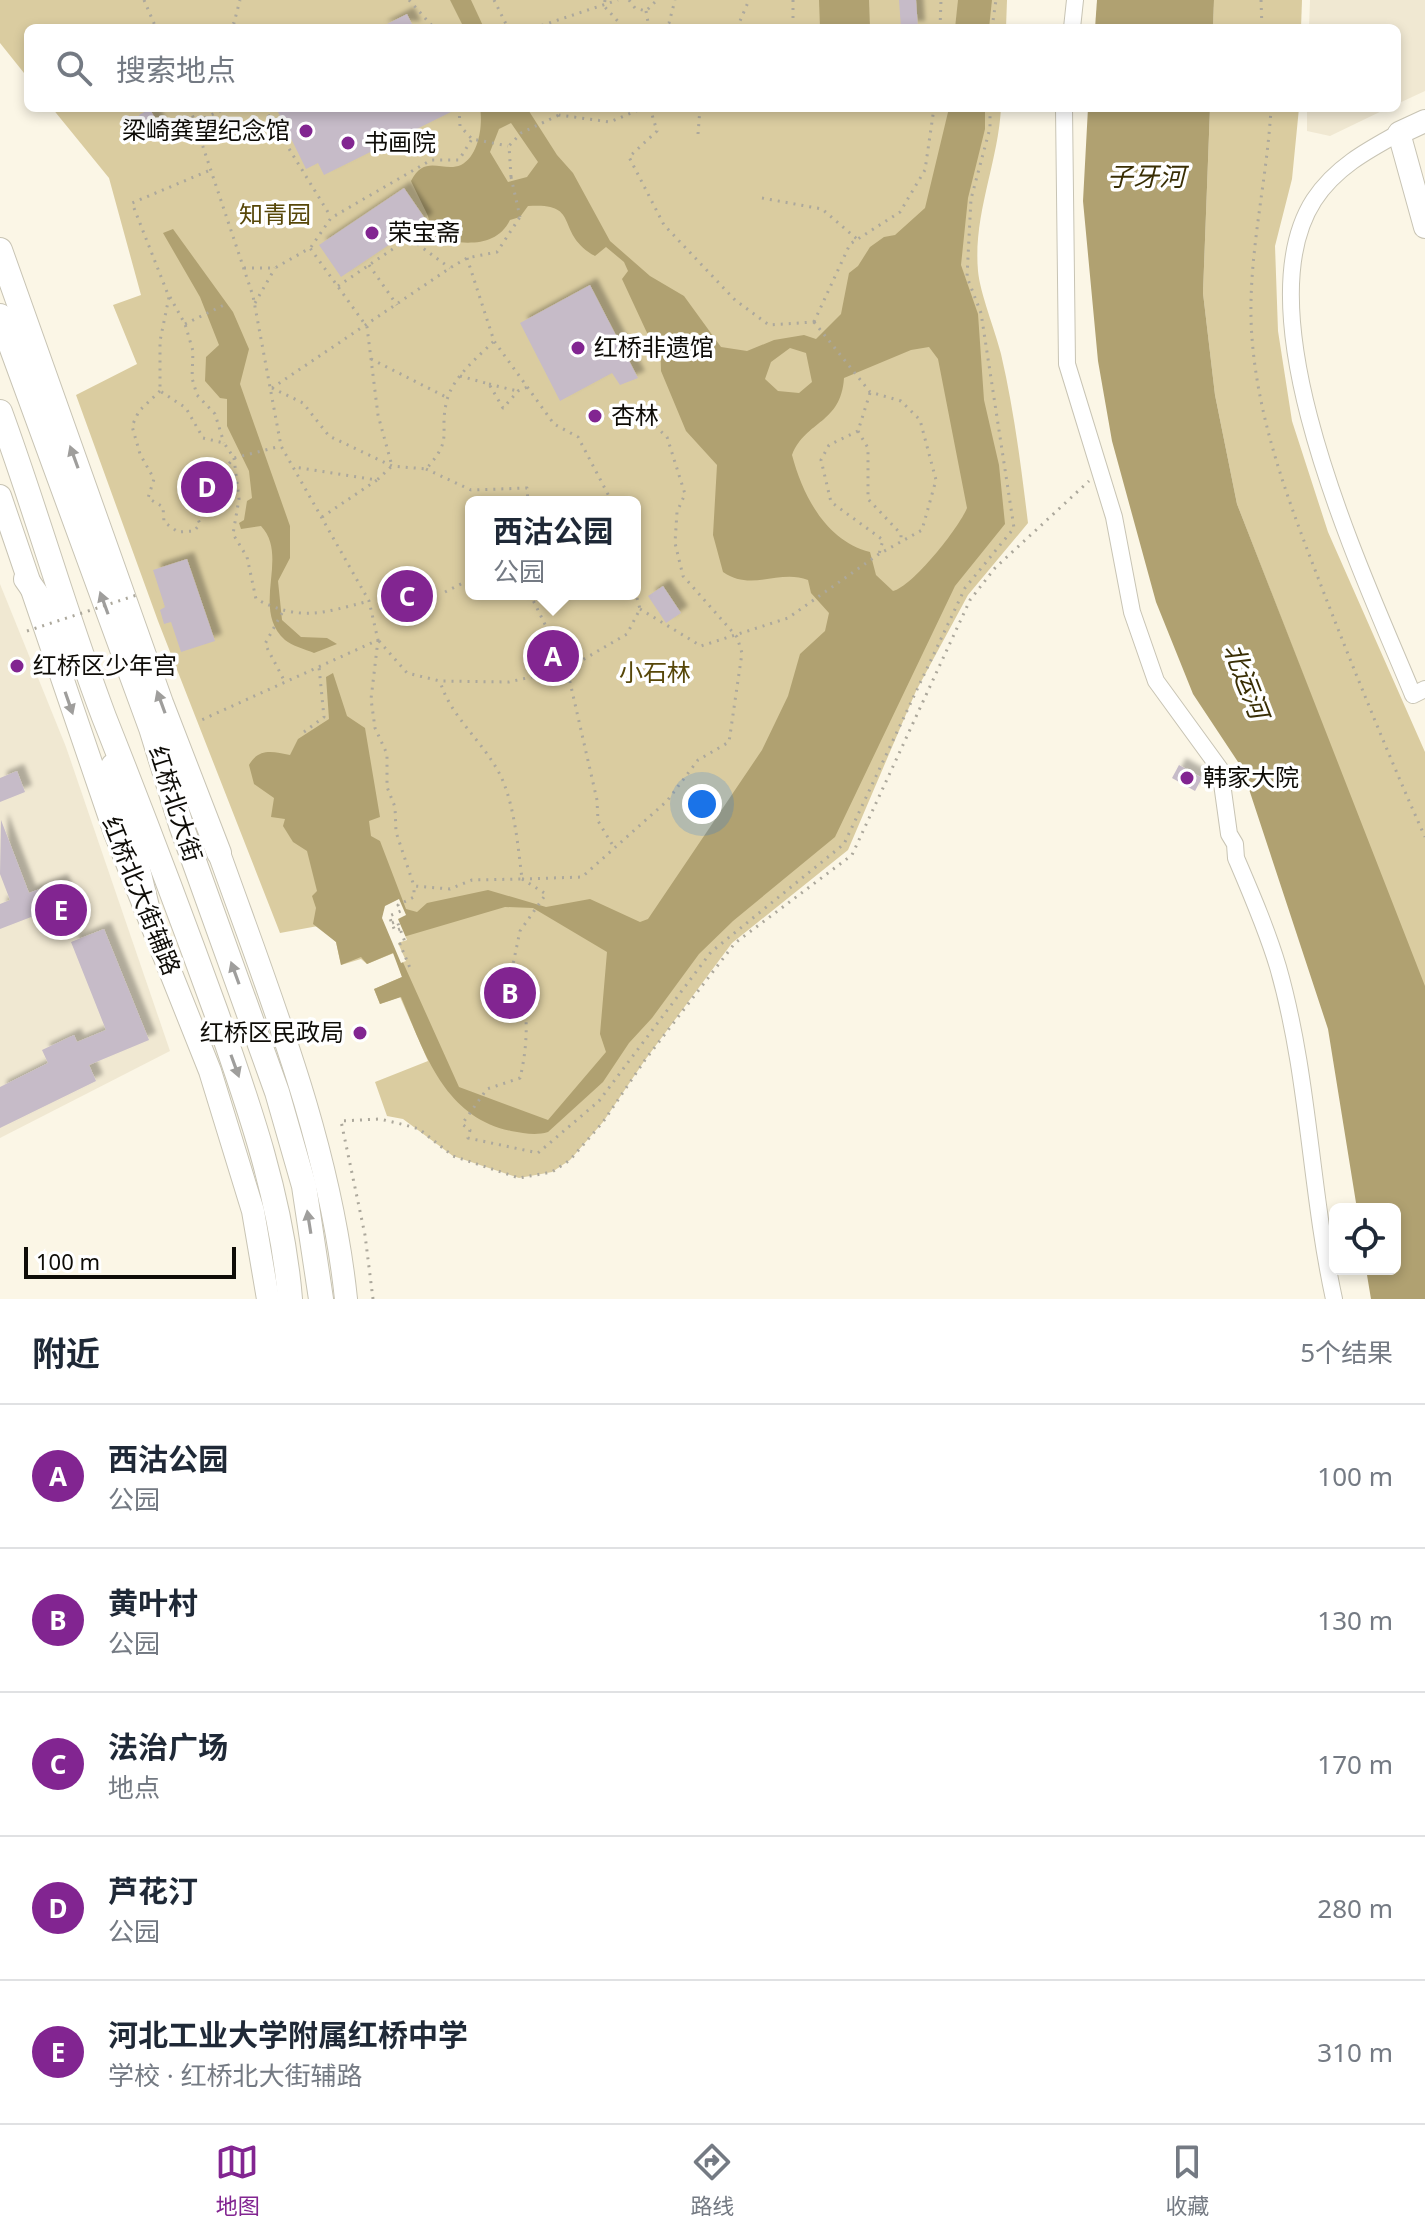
<!DOCTYPE html>
<html lang="zh">
<head>
<meta charset="utf-8">
<style>
  body { margin:0; font-family:"Noto Sans","Noto Sans SC",sans-serif; background:#f6f6f7; color:#1f2937 }
  .controls { position:absolute; right:24px; bottom:24px; display:grid; overflow:hidden; border-radius:12px; box-shadow:0 4px 12px #0003 }
  .controls button { width:72px; height:72px; display:grid; place-items:center; padding:0; border:0; border-bottom:2px solid #e0e1e3; background:#fff; color:#1f2937; font:40px sans-serif }
  .scale { position:absolute; left:24px; bottom:20px; width:212px; box-sizing:border-box; padding-left:8px; border:4px solid #0e0c07; border-top:0; font-size:22px; line-height:28px; white-space:nowrap; color:#0e0c07; -webkit-text-stroke:6px #fff; paint-order:stroke }
  .you { position:absolute; left:702px; top:804px; width:28px; height:28px; margin:-20px; border:6px solid #fff; border-radius:50%; background:#1a73e8; box-shadow:0 0 0 12px #1a73e833 }
  .badge { display:grid; place-items:center; width:52px; height:52px; border-radius:50%; background:#822591; color:#fff; font-size:26px; font-weight:700 }
  .pin { position:absolute; translate:-50% -50%; border:4px solid #fff; box-shadow:0 2px 8px #0006 }
  .popup { position:absolute; left:465px; top:496px; width:176px; height:104px; box-sizing:border-box; display:grid; place-content:center; border-radius:12px; background:#fff; filter:drop-shadow(0 2px 6px #0005); font-size:26px; white-space:nowrap; color:#747a83 }
  .popup b { font-size:30px; color:#1f2937 }
  .popup::after { content:''; position:absolute; left:50%; top:100%; margin-left:-16px; border:16px solid transparent; border-top-color:#fff }
  .list { margin:0; padding:0; list-style:none }
  h2 { display:flex; justify-content:space-between; align-items:center; height:104px; margin:0; padding:0 32px; font-size:34px }
  h2 small { font-size:26px; font-weight:400; color:#747a83 }
  .list li { display:grid; grid-template-columns:52px 1fr auto; gap:24px; align-items:center; box-sizing:border-box; height:144px; padding:0 32px; border-top:2px solid #e0e1e3 }
  .list b { display:block; font-size:30px; white-space:nowrap }
  .list p { margin:0; font-size:26px; white-space:nowrap; color:#747a83 }
  .list em { font-size:26px; font-style:normal; color:#747a83 }
  .icon { flex:none; width:44px; height:44px; fill:none; stroke:currentColor; stroke-width:2; stroke-linecap:round; stroke-linejoin:round }
  .map { position:relative; flex:none; width:1425px; height:1299px; overflow:hidden }
  .search { position:absolute; background:#fff; box-shadow:0 4px 12px #0003; left:24px; right:24px; top:24px; height:88px; display:flex; align-items:center; gap:20px; box-sizing:border-box; padding:0 28px; border-radius:12px; color:#747a83; font-size:30px }
  .sheet { height:824px; background:#fff }
  nav { display:flex; justify-content:space-around; align-items:center; box-sizing:border-box; height:112px; border-top:2px solid #e0e1e3; background:#fff; font-size:22px; color:#747a83 }
  nav a { display:grid; justify-items:center; gap:4px }
  nav .on { color:#822591 }
  .map>svg:first-child { display:block }
  .built { fill:#f0e8d2 }
  .green { fill:#dacca0; fill-rule:evenodd }
  .water { fill:#b0a171; fill-rule:evenodd }
  .pier { fill:#fbf6e6 }
  .building { fill:#c6bbc8; filter:url(#shadow) }
  .lines { fill:none; stroke-linecap:round; stroke-linejoin:round }
  .street-casing { stroke:#c8c4b4; stroke-width:18 }
  .secondary-casing { stroke:#c8c4b4; stroke-width:24 }
  .primary-casing { stroke:#c8c4b4; stroke-width:26 }
  .path { stroke:#aca89c; stroke-width:3; stroke-dasharray:2 6; stroke-linecap:butt }
  .street { stroke:#fff; stroke-width:16 }
  .secondary { stroke:#fff; stroke-width:22 }
  .primary { stroke:#fff; stroke-width:24 }
  .path-bridge { stroke:#aca89c; stroke-width:3; stroke-dasharray:2 6; stroke-linecap:butt }
  .oneway { fill:#9f9e9c }
  .poi-dot { fill:#822591; stroke:#fff; stroke-width:3 }
  .labels { text-anchor:middle; stroke-width:7; stroke-linejoin:round; paint-order:stroke }
  .poi-label { font-size:24px; fill:#0e0c07; stroke:#fff; text-anchor:start }
  .park-label { font-size:24px; fill:#574709; stroke:#fff }
  .street-label { font-size:24px; fill:#0e0c07; stroke:#fff }
  .water-label { font-size:26px; font-style:italic; fill:#392e04; stroke:#fff }
</style>
</head>
<body>
<div class="map">
<svg width="1425" height="1299" viewBox="0 0 1425 1299">
  <defs>
    <filter id="shadow"><feDropShadow dx="7" dy="-7" stdDeviation="2" flood-color="#0004"/></filter>
  </defs>
  <rect width="100%" height="100%" fill="#fbf6e6"/>
  <g class="built">
    <path d="M1310 0H1425V91L1397 104V28H1309Z"/>
    <path d="M1307 108H1388L1330 136 1307 131Z"/>
    <path d="M0 584 66 747 170 1051 0 1138Z"/>
  </g>
  <g class="green">
    <path d="M0 0H1007L1006 28H28V78L0 43Z"/>
    <path d="M1214 0H1302L1301 28H1213Z"/>
    <path d="M52 108H1001C998 163 973 215 978 271 980 293 995 330 1001 354 1014 410 1021 466 1028 523L968 595 916 691 848 850 732 943 645 1060 603 1122 570 1160 552 1172 519 1178 453 1156 403 1119 387 1116 375 1082 428 1061 400 997 380 1004 374 989 402 977 394 953 367 964 361 959 341 965 336 942 318 926 280 933 158 621 76 395 137 364 113 305 141 295 109 178ZM471 502H635V594H471Z"/>
    <path d="M1210 108H1299L1292 179 1275 246 1278 331 1292 421 1328 532 1425 752V990L1237 504 1215 395 1203 293Z"/>
  </g>
  <g class="water">
    <path d="M450 0H471L484 28H464Z"/>
    <path d="M819 0H869L870 28H820Z"/>
    <path d="M958 0H992L989 28H955Z"/>
    <path d="M1097 0H1214L1213 28H1095Z"/>
    <path d="M480 108H527L557 155 573 173 610 241 650 276 684 296 721 347 747 351 774 340 804 335 816 339 841 314 849 273 858 266 870 247 884 237 895 235 925 208 949 108H985V129L968 198 961 265 978 314 984 400 999 465 1005 524 955 586 835 837 733 921 699 954 652 1018 629 1043 603 1082 548 1132C535 1136 524 1133 511 1131 444 1117 424 1052 401 997L380 1004 374 989 402 977 393 953 367 964 361 957 341 965 336 942 313 924 316 908 312 896 317 891 307 851 293 842 283 826 285 819 271 817 274 798 254 784 249 765C259 747 274 752 290 755L298 739 329 719 326 677 333 673 347 716 365 728 380 817 369 821 371 836 380 841 406 909 417 912 427 903 488 890 546 907 590 899 640 922 648 919 762 750 788 696 800 654 825 631 829 613 811 593 808 580C779 569 751 592 723 572L713 535 717 465 686 431 661 371 660 339 648 335 622 279 628 271 624 262 606 247 595 256C553 232 583 202 528 206L520 217 510 220C495 250 461 243 433 239L428 216 411 181C425 153 443 173 461 165 479 156 483 125 480 108ZM511 123 538 162 527 177 508 182 490 152 499 129ZM929 347 938 359 967 508C959 528 912 587 893 591L876 575 870 552C826 541 803 496 792 455 806 420 841 424 844 378L911 350ZM790 348 806 353 812 382 799 393 778 391 765 379 771 362ZM505 907 533 908 607 952 600 1034 606 1052 548 1120 459 1087 393 940Z"/>
    <path d="M1088 108H1210L1203 293 1215 395 1237 504 1425 986V1299H1371L1366 1269H1395V1209H1357L1328 1029 1242 768 1193 694 1156 602 1112 441 1098 361 1083 201Z"/>
    <path d="M173 229 233 312 249 349 240 384 290 526V558L278 581 282 620 301 637 327 638 337 644 314 653C305 649 292 646 285 640 250 608 290 557 261 526L241 529 239 523 244 520 247 501 252 498 249 471 227 426V399L220 398 205 381 206 357 219 345 200 297 163 233Z"/>
  </g>
  <path class="pier" d="M399 899 406 915 398 919 407 940 398 943 406 961 401 963 382 918 385 906Z"/>
  <g class="building">
    <path d="M899 0H916L918 28H901Z"/>
    <path d="M407 14 414 28H379Z"/>
    <path d="M276 108H459L324 175 318 163 306 169Z"/>
    <path d="M150 109 164 136 152 141 139 115Z"/>
    <path d="M404 188 426 220 341 277 319 245Z"/>
    <path d="M590 285 638 378 620 385 612 373 560 401 520 323Z"/>
    <path d="M187 559 215 641 181 652 171 622 164 624 160 610 165 607 153 570Z"/>
    <path d="M663 586 681 613 666 623 648 596Z"/>
    <path d="M1179 765 1202 778 1195 791 1172 778Z"/>
    <path d="M17 771 25 792 0 802V778Z"/>
    <path d="M1 820 29 893 61 881 70 902 0 929V904L10 900 0 874Z"/>
    <path d="M104 929 149 1040 89 1065 96 1081 0 1128V1087L48 1063 42 1050 74 1035 77 1042 106 1030 71 942Z"/>
  </g>
  <g class="lines">
    <defs>
      <g id="street">
        <path d="M1072 28 1075 0"/>
        <path d="M1064 108 1067 364 1114 517 1132 612 1156 681 1220 769 1229 834 1235 844 1236 858C1251 893 1267 930 1278 967 1309 1075 1310 1189 1334 1299"/>
        <path d="M1399 133C1366 151 1335 168 1314 200 1239 316 1366 580 1413 695L1425 689"/>
      </g>
      <g id="secondary">
        <path d="M1425 121 1399 133 1425 227"/>
        <path d="M0 496 115 833 210 1071 253 1211 268 1299"/>
        <path d="M219 853C271 999 330 1144 346 1299"/>
      </g>
      <g id="primary">
        <path d="M0 250 161 703 219 853"/>
        <path d="M0 316 151 728 181 825 277 1092 304 1186 321 1299"/>
        <path d="M0 412C37 513 66 617 104 717 143 815 180 913 216 1012 249 1106 282 1200 290 1299"/>
        <path d="M26 579 70 642"/>
        <path d="M113 766 148 911"/>
      </g>
    </defs>
    <use href="#street" class="street-casing"/>
    <use href="#secondary" class="secondary-casing"/>
    <use href="#primary" class="primary-casing"/>
    <g class="path">
      <path d="M144 0 156 28"/>
      <path d="M409 0 434 28"/>
      <path d="M494 0 508 28"/>
      <path d="M605 0 604 6 624 28"/>
      <path d="M629 0 635 8 646 11 657 0"/>
      <path d="M793 0V28"/>
      <path d="M1261 0 1262 28"/>
      <path d="M646 11 649 28"/>
      <path d="M226 28 234 23 240 0"/>
      <path d="M534 28 618 0"/>
      <path d="M662 28 669 23 675 0"/>
      <path d="M737 28 749 0"/>
      <path d="M940 28 941 0"/>
      <path d="M992 28 996 0"/>
      <path d="M190 108 253 296 281 446 369 601 378 640 197 722"/>
      <path d="M264 108 331 217"/>
      <path d="M459 108 460 126 472 139 508 146"/>
      <path d="M554 108 559 115 610 122 643 108"/>
      <path d="M650 108 657 131 629 157 664 225 735 300 769 325 814 322"/>
      <path d="M1271 108C1267 184 1246 262 1252 338 1259 430 1294 515 1327 601 1358 680 1390 759 1425 837"/>
      <path d="M197 121 227 108"/>
      <path d="M698 134 700 108"/>
      <path d="M208 171 132 203 169 297 160 341V391L186 408 203 438 224 443 234 458 281 446"/>
      <path d="M511 177 509 146 521 133 559 115"/>
      <path d="M762 198 822 209 857 239"/>
      <path d="M311 247 331 218 431 160H459L472 139"/>
      <path d="M467 258 494 341 554 424 578 437 612 502"/>
      <path d="M369 265 397 305"/>
      <path d="M244 268H275L310 248 367 327 378 415 392 466 377 480 294 467"/>
      <path d="M338 286 409 238 450 268"/>
      <path d="M170 297 185 324 193 351 192 378 197 395 215 414 224 443"/>
      <path d="M255 303 275 268"/>
      <path d="M814 322 850 244 900 212 925 170 934 108"/>
      <path d="M185 324 224 305"/>
      <path d="M371 359 446 397"/>
      <path d="M460 376 489 384 503 408 518 391 530 386"/>
      <path d="M489 384 517 391"/>
      <path d="M272 388 303 403 329 436 392 466 426 469C455 437 438 435 447 400 453 377 478 357 494 341"/>
      <path d="M272 388 450 268 467 258 497 252 520 217"/>
      <path d="M160 391 139 411 132 426 140 454 154 479 148 498 163 507 164 522 178 532 194 531 200 524 189 497 217 477 234 458"/>
      <path d="M870 393 858 431 829 445 821 460 831 502 883 540 879 554"/>
      <path d="M858 431 868 448V499L901 534V542"/>
      <path d="M234 458 239 499 233 534 247 557 256 599C301 622 322 613 369 601"/>
      <path d="M426 469 471 490 527 488 528 502"/>
      <path d="M322 517 377 480"/>
      <path d="M445 592 471 579"/>
      <path d="M530 594 567 669 597 800 598 821 615 849"/>
      <path d="M640 609 701 646 788 618 879 554 922 530 936 480 920 420 901 401 870 392 814 322"/>
      <path d="M282 613 265 644 285 682"/>
      <path d="M378 640 371 699 375 728 387 754V787L395 807 396 832 414 886 450 889 472 880 522 879C518 846 515 811 503 781 487 744 451 719 440 681"/>
      <path d="M379 641 407 673 440 681 509 682 567 669 627 634 640 609 635 591"/>
      <path d="M304 732 324 717 319 667"/>
      <path d="M522 879 546 894 520 931 512 969C531 998 528 1046 520 1078L487 1089 462 1124 470 1130 468 1138 538 1153 599 1101 711 952 844 844 965 588 1014 528 981 313 967 277 971 199 990 128V108"/>
      <path d="M522 879 582 877 667 801 698 760 729 742 742 653 737 637 683 576 675 543 677 512 685 494 667 437 642 414"/>
      <path d="M392 923 397 921 405 942 400 944 410 968"/>
      <path d="M400 929 395 931 389 916 401 911 398 905 414 897V886"/>
      <path d="M373 1299 365 1235 341 1121 380 1119 405 1125 419 1129 453 1156 519 1178 552 1172 570 1160 603 1122 645 1060 735 943 852 855 970 600 995 568 1089 481"/>
    </g>
    <use href="#street" class="street"/>
    <use href="#secondary" class="secondary"/>
    <use href="#primary" class="primary"/>
    <g class="path-bridge">
      <path d="M511 177 520 217"/>
      <path d="M27 631 140 594"/>
    </g>
  </g>
  <defs><path id="oneway-solid" d="M-6-.8H1V-3.2L6.5 0L1 3.2V.8H-6Z" transform="scale(2)"/></defs>
  <g class="oneway">
    <use href="#oneway-solid" transform="translate(74 457) rotate(-110)"/>
    <use href="#oneway-solid" transform="translate(104 603) rotate(-110)"/>
    <use href="#oneway-solid" transform="translate(161 702) rotate(-110)"/>
    <use href="#oneway-solid" transform="translate(69 703) rotate(71)"/>
    <use href="#oneway-solid" transform="translate(235 973) rotate(-110)"/>
    <use href="#oneway-solid" transform="translate(235 1066) rotate(70)"/>
    <use href="#oneway-solid" transform="translate(309 1222) rotate(-99)"/>
  </g>
  <g class="poi-dot">
    <circle cx="306" cy="131" r="8"/>
    <circle cx="348" cy="143" r="8"/>
    <circle cx="372" cy="233" r="8"/>
    <circle cx="578" cy="348" r="8"/>
    <circle cx="595" cy="416" r="8"/>
    <circle cx="17" cy="666" r="8"/>
    <circle cx="1187" cy="778" r="8"/>
    <circle cx="360" cy="1033" r="8"/>
  </g>
  <g class="labels">
    <g class="poi-label">
      <text x="290" y="139" text-anchor="end">梁崎龚望纪念馆</text>
      <text x="364" y="151">书画院</text>
      <text x="388" y="241">荣宝斋</text>
      <text x="594" y="356">红桥非遗馆</text>
      <text x="611" y="424">杏林</text>
      <text x="33" y="674">红桥区少年宫</text>
      <text x="1203" y="786">韩家大院</text>
      <text x="344" y="1041" text-anchor="end">红桥区民政局</text>
    </g>
    <g class="park-label">
      <text x="275" y="223">知青园</text>
      <text x="655" y="681">小石林</text>
    </g>
    <g class="street-label">
      <text transform="translate(175 804) rotate(72)" y="8">红桥北大街</text>
      <text transform="translate(141 896) rotate(68)" y="8">红桥北大街辅路</text>
    </g>
    <g class="water-label">
      <text x="1146" y="186">子牙河</text>
      <text transform="translate(1246 681) rotate(69)" y="9">北运河</text>
    </g>
  </g>
</svg>
<div class="controls">
<button><svg class="icon" aria-label="locate" viewBox="0 0 24 24"><circle cx="12" cy="12" r="6"/><path d="M12 2v4M12 18v4M2 12h4M18 12h4"/></svg></button>
</div>
<div class="scale">100 m</div>
<div class="you"></div>
<div class="pin badge" style="left:553px;top:656px">A</div>
<div class="popup"><b>西沽公园</b>公园</div>
<div class="pin badge" style="left:510px;top:993px">B</div>
<div class="pin badge" style="left:407px;top:596px">C</div>
<div class="pin badge" style="left:207px;top:487px">D</div>
<div class="pin badge" style="left:61px;top:910px">E</div>
<div class="search"><svg class="icon" aria-label="search" viewBox="0 0 24 24"><circle cx="10" cy="10" r="6"/><path d="M15 15l6 6"/></svg>搜索地点</div>
</div>
<section class="sheet">
<h2>附近<small>5个结果</small></h2>
<ul class="list">
<li><span class="badge">A</span><div><b>西沽公园</b><p>公园</p></div><em>100 m</em></li>
<li><span class="badge">B</span><div><b>黄叶村</b><p>公园</p></div><em>130 m</em></li>
<li><span class="badge">C</span><div><b>法治广场</b><p>地点</p></div><em>170 m</em></li>
<li><span class="badge">D</span><div><b>芦花汀</b><p>公园</p></div><em>280 m</em></li>
<li><span class="badge">E</span><div><b>河北工业大学附属红桥中学</b><p>学校 · 红桥北大街辅路</p></div><em>310 m</em></li>
</ul>
</section>
<nav>
<a class="on"><svg class="icon" aria-label="map" viewBox="0 0 24 24"><path d="M3 6l6-2 6 2 6-2v14l-6 2-6-2-6 2zM9 4v14M15 6v14"/></svg>地图</a>
<a><svg class="icon" aria-label="directions" viewBox="0 0 24 24"><path d="M12 3l9 9-9 9-9-9zM9 14v-3h6M13 9l2 2-2 2"/></svg>路线</a>
<a><svg class="icon" aria-label="saved" viewBox="0 0 24 24"><path d="M7 4h10v16l-5-4-5 4z"/></svg>收藏</a>
</nav>
</body>
</html>
